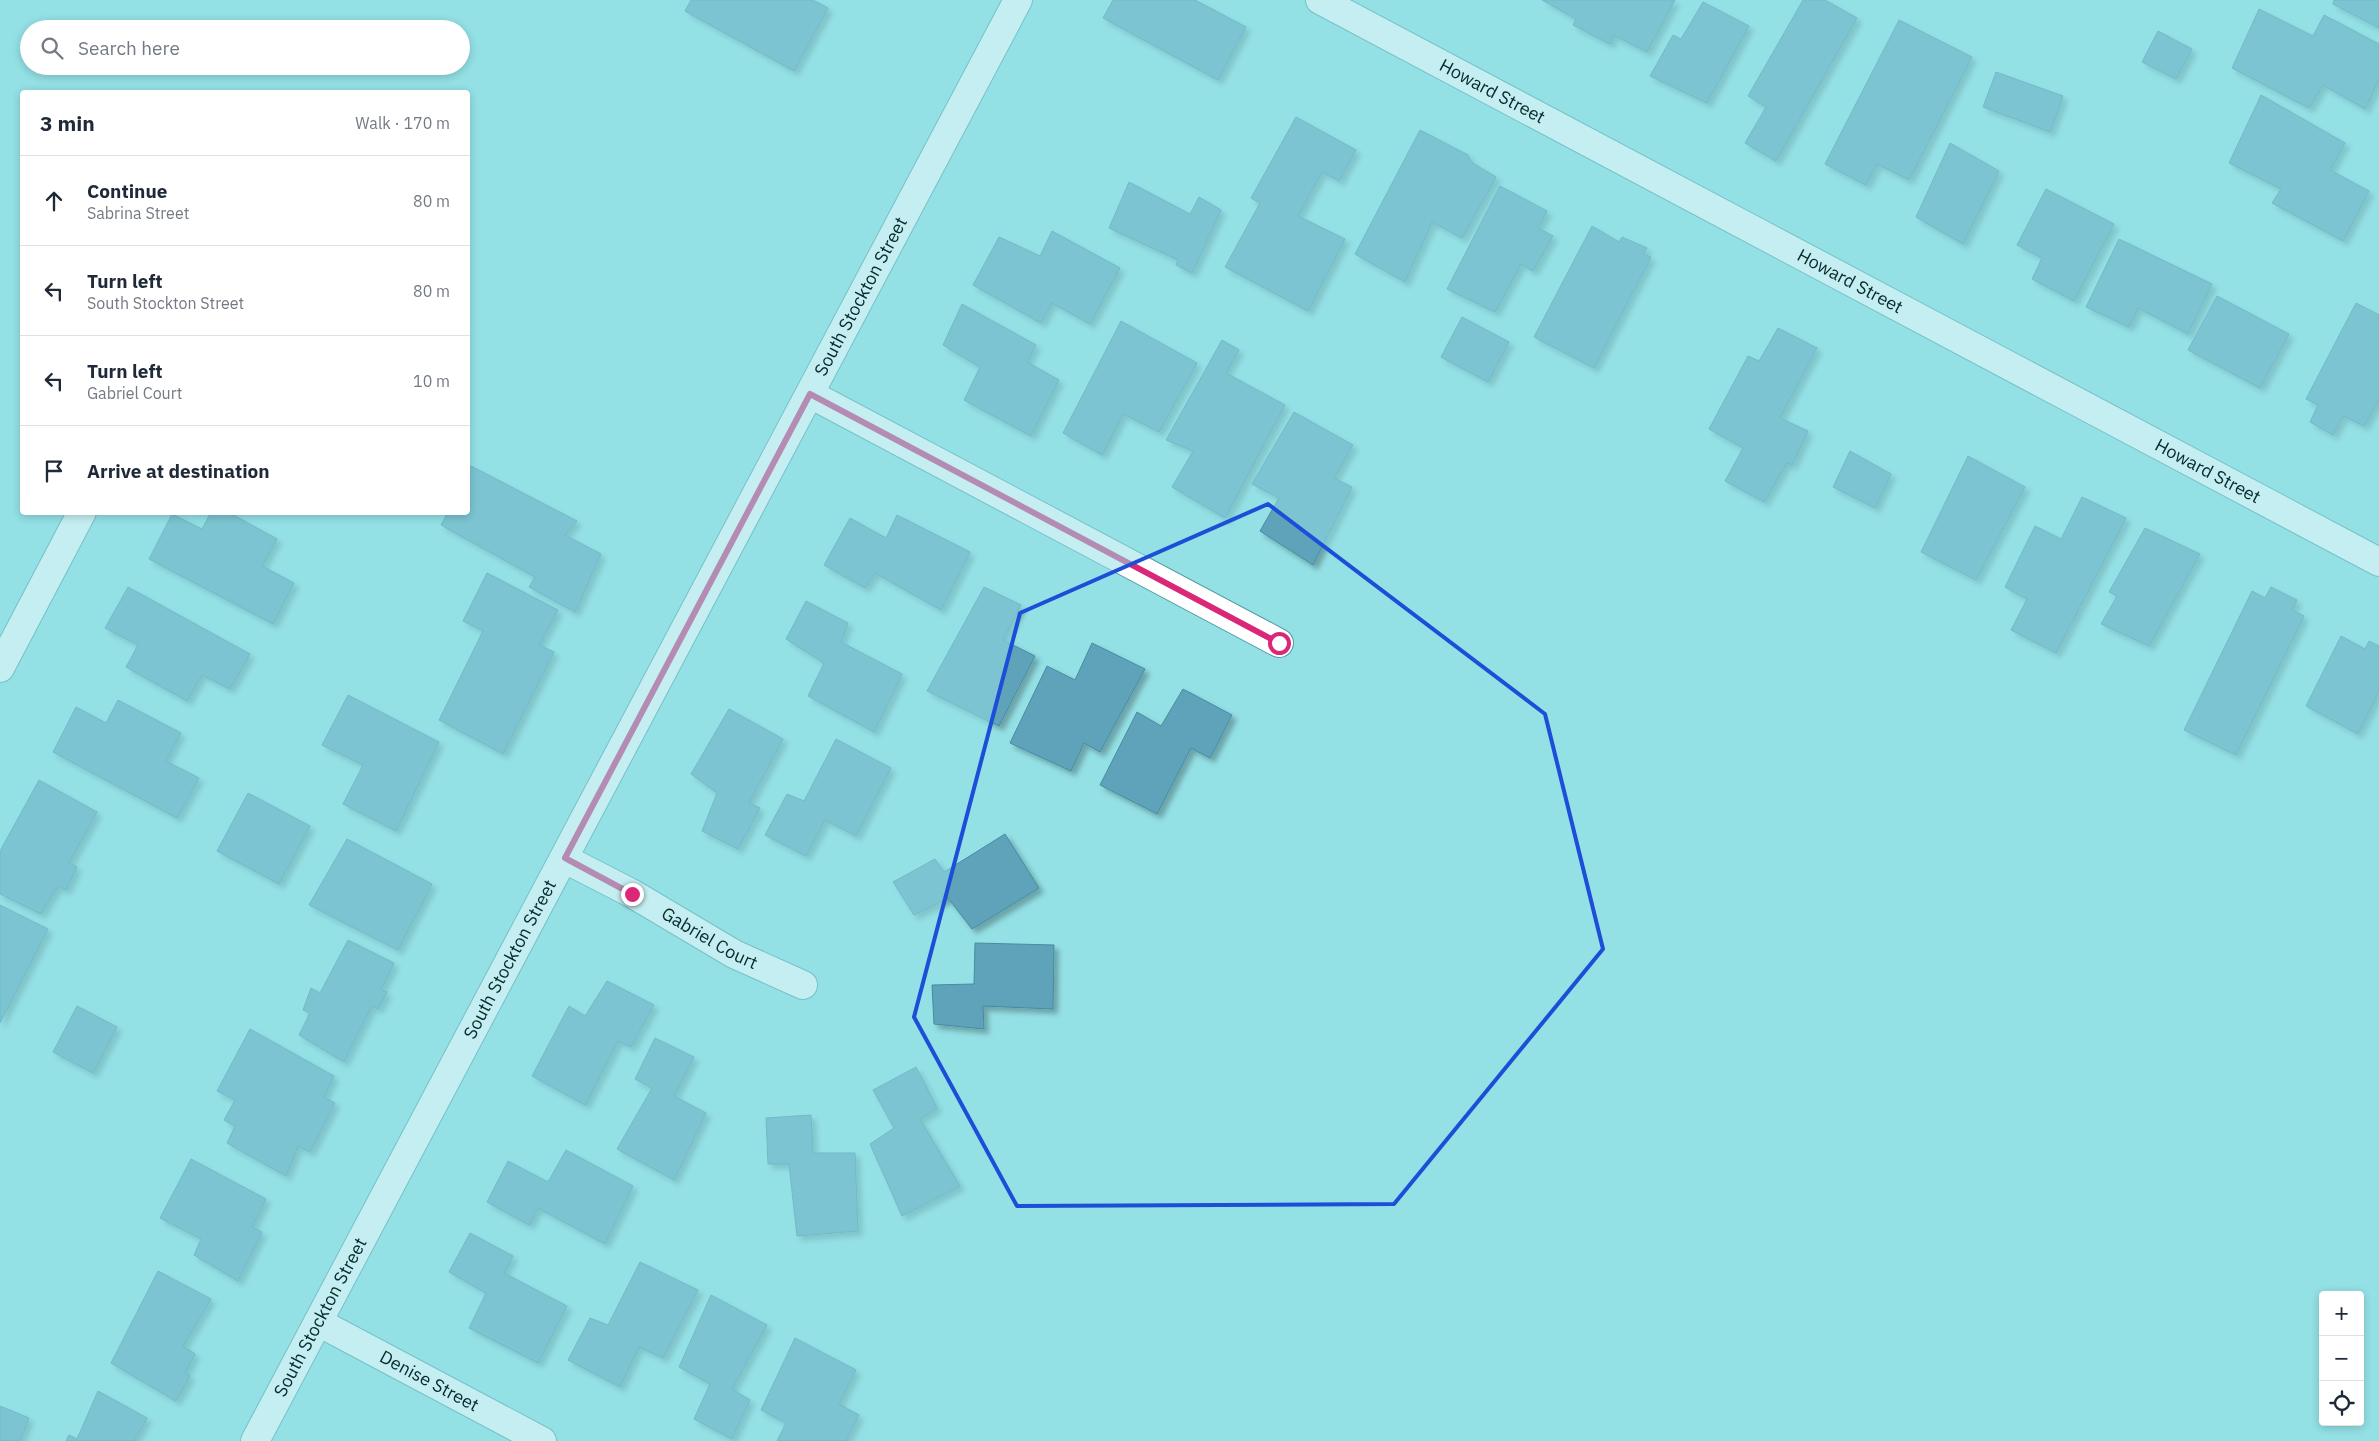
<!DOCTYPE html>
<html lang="en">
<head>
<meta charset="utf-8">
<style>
  body { margin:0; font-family:"IBM Plex Sans",sans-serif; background:#f6f6f7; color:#1f2937 }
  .controls { position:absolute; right:15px; bottom:15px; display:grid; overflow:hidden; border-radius:5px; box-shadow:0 2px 8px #0003 }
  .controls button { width:45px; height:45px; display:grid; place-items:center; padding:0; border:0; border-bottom:1px solid #e0e1e3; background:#fff; color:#1f2937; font:25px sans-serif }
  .stop { position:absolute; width:15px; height:15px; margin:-11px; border:4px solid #db2777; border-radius:50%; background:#fff }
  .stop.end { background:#db2777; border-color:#fff; box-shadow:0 1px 5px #0008 }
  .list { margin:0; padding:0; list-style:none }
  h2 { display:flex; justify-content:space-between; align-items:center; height:65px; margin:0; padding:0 20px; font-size:21px }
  h2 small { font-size:16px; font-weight:400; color:#747a83 }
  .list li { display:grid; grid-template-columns:32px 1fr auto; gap:15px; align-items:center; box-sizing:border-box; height:90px; padding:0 20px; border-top:1px solid #e0e1e3 }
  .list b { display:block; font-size:19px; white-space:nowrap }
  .list p { margin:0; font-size:16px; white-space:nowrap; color:#747a83 }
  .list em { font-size:16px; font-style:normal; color:#747a83 }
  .icon { flex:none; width:28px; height:28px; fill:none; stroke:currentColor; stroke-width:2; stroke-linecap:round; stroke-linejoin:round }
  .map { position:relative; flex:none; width:2379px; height:1441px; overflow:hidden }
  .search { position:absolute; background:#fff; box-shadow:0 2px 8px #0003; left:20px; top:20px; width:450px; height:55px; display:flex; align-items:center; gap:12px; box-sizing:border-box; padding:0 18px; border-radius:28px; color:#747a83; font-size:19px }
  .panel { position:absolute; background:#fff; box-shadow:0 2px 8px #0003; left:20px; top:90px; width:450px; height:425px; border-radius:5px }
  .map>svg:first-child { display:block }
  .building { fill:#5fa3ba; stroke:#478ba1; filter:url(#shadow) }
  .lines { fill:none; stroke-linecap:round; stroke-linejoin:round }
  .minor-casing { stroke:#509da2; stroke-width:30 }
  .minor { stroke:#fff; stroke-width:28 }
  .route { stroke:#db2777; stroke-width:6 }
  .marked { fill:none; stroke:#1d4ed8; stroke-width:4; stroke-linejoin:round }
  .labels { text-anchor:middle; stroke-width:5; stroke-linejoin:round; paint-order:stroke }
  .street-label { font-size:18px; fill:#082a2c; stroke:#d5f9fc }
</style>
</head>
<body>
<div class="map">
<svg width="2379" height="1441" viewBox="0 0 2379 1441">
  <defs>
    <filter id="shadow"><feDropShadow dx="4.5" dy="4.5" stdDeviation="2.5" flood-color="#0004"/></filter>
  </defs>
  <rect width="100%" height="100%" fill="#93e0e5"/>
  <g class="building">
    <path d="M691 0H813L828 8 794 71 685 11Z"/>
    <path d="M1113 0H1195L1246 27 1218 80 1103 18Z"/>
    <path d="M1542 0H1675L1647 52 1613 35 1610 44 1573 25 1576 19Z"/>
    <path d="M1803 0H1825L1857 18 1776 161 1745 143 1766 107 1748 96Z"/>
    <path d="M2334 0H2379V28L2333 4Z"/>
    <path d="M1703 2 1749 26 1707 103 1650 76 1673 35 1681 39Z"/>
    <path d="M2259 9 2313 36 2324 15 2379 44V79L2365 109 2323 85 2309 108 2232 68Z"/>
    <path d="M1899 20 1972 57 1909 180 1877 164 1866 185 1825 164Z"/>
    <path d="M2158 31 2192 49 2176 79 2142 62Z"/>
    <path d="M1996 72 2063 96 2050 132 1983 107Z"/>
    <path d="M2261 95 2345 143 2330 170 2369 191 2343 241 2272 203 2281 189 2229 163Z"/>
    <path d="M1296 117 1356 150 1339 181 1322 172 1298 216 1345 239 1308 311 1225 267 1260 203 1251 198Z"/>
    <path d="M1420 130 1468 155 1471 162 1496 177 1462 238 1432 222 1405 282 1355 254Z"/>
    <path d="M1950 143 1999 171 1963 244 1916 217Z"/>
    <path d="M1129 182 1190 214 1199 197 1221 210 1192 273 1176 265 1178 260 1109 228Z"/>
    <path d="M1500 186 1547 211 1538 228 1553 236 1533 271 1521 264 1495 312 1447 289Z"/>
    <path d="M2046 189 2114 224 2074 301 2032 279 2042 258 2017 245Z"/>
    <path d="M1592 226 1619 242 1622 237 1647 248 1643 254 1651 257 1594 368 1534 337Z"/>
    <path d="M1052 231 1120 268 1090 324 1052 303 1041 323 973 285 999 237 1040 256Z"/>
    <path d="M2119 239 2212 284 2188 334 2138 308 2129 327 2086 307Z"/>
    <path d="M2217 296 2289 334 2260 388 2188 350Z"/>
    <path d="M2356 303 2379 315V400L2364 426 2343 416 2333 435 2310 422 2318 405 2306 399Z"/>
    <path d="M962 304 1036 345 1027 362 1059 380 1031 436 964 400 980 367 943 345Z"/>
    <path d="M1462 317 1509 342 1488 382 1441 357Z"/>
    <path d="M1121 321 1197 363 1159 432 1123 414 1102 455 1063 433Z"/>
    <path d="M1778 328 1817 348 1780 418 1808 431 1792 465 1787 463 1764 502 1725 481 1743 448 1709 429 1748 356 1759 361Z"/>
    <path d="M1222 340 1239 350 1226 373 1285 405 1225 518 1172 487 1193 451 1166 440Z"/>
    <path d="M1294 412 1353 445 1334 478 1352 487 1313 565 1260 531 1279 498 1252 484Z"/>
    <path d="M1850 451 1891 474 1875 508 1833 487Z"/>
    <path d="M1968 456 2025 487 1976 580 1921 552Z"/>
    <path d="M471 466 577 521 565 535 601 554 575 612 529 587 535 577 441 525 448 512H468V473Z"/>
    <path d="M2082 497 2126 518 2056 653 2011 630 2027 599 2005 587 2035 526 2061 539Z"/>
    <path d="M211 512H228L277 539 262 566 294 583 273 624 149 559 172 514 202 529Z"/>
    <path d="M897 515 970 552 941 610 875 573 865 588 824 565 850 518 886 538Z"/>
    <path d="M2145 528 2200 554 2149 646 2101 624 2117 596 2109 592Z"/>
    <path d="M487 573 558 610 539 645 554 652 503 754 439 720 483 631 463 621Z"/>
    <path d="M128 587 250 654 230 689 202 675 187 701 126 667 138 645 105 628Z"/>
    <path d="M984 587 1021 605 1003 640 1035 656 999 726 927 691Z"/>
    <path d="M2271 587 2297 600 2292 610 2304 616 2236 755 2184 730 2252 591 2265 598Z"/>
    <path d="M806 601 848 623 841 642 902 674 874 732 808 696 824 663 786 639Z"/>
    <path d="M2341 636 2365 649 2369 641 2379 646V691L2358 734 2306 706Z"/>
    <path d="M1092 643 1145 669 1100 752 1084 743 1071 771 1010 743 1047 666 1075 680Z"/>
    <path d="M1183 689 1232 715 1210 758 1191 748 1157 814 1100 785 1137 712 1161 726Z"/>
    <path d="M348 695 439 742 396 831 343 804 363 765 322 745Z"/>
    <path d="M118 700 181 733 166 761 199 778 177 818 53 752 76 707 106 723Z"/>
    <path d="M729 709 783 739 749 803 760 808 738 849 702 831 717 793 691 774Z"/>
    <path d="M836 739 891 768 856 836 825 820 806 856 765 835 787 794 804 801Z"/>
    <path d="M39 780 97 812 69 863 77 867 66 890 58 886 41 914 0 894V851Z"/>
    <path d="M248 793 310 826 279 884 217 851Z"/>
    <path d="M1005 834 1039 888 972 929 948 898 914 915 893 882 935 859 944 872Z"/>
    <path d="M347 839 432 884 398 950 309 905Z"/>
    <path d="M0 905 48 929 0 1023Z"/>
    <path d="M348 940 394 963 381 990 387 992 378 1009 372 1006 344 1062 299 1035 310 1013 303 1010 311 988 320 993Z"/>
    <path d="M975 943 1054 945 1053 1009 983 1006 984 1029 934 1024 932 985 974 984Z"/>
    <path d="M607 981 654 1005 631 1047 618 1041 585 1105 532 1076 569 1006 585 1016Z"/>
    <path d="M77 1006 117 1027 93 1073 53 1052Z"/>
    <path d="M250 1029 334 1076 324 1097 335 1103 310 1152 298 1146 286 1176 227 1143 235 1126 224 1120 235 1100 217 1091Z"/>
    <path d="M655 1038 694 1057 674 1096 706 1113 674 1180 617 1149 652 1088 635 1079Z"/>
    <path d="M916 1067 937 1108 920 1119 960 1186 902 1216 870 1144 894 1128 873 1090Z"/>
    <path d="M811 1115 813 1153H855L858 1231 797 1236 789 1164H768L766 1118Z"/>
    <path d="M566 1150 633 1186 605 1244 538 1208 529 1225 487 1202 508 1161 548 1182Z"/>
    <path d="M191 1159 266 1199 252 1227 262 1232 238 1281 194 1255 201 1239 160 1218Z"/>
    <path d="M470 1233 513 1256 504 1273 567 1306 538 1363 469 1328 486 1293 449 1272Z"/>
    <path d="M640 1262 698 1290 663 1358 639 1347 620 1387 568 1360 590 1318 608 1325Z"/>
    <path d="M158 1271 211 1299 183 1346 195 1354 185 1373 190 1376 176 1401 111 1363Z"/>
    <path d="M711 1295 767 1325 732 1389 750 1400 732 1439 694 1419 710 1384 679 1367Z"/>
    <path d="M795 1338 856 1370 839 1404 859 1415 846 1441H777L786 1423 761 1410Z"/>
    <path d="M98 1391 147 1418 134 1441H66L69 1435 77 1439Z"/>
    <path d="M0 1406 29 1418 20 1441H0Z"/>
  </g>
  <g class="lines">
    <defs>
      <g id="minor">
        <path id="s1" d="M1320 0 2379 562"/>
        <path d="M810 394 1279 643"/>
        <path d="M0 668 82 512"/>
        <path id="s2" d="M565 859 633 894 734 954 803 985"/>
        <path id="s3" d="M318 1322 542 1441"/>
        <path id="s4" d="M255 1441 1018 0"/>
      </g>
    </defs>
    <use href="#minor" class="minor-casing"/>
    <use href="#minor" class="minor"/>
  </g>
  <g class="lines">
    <path class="route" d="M632 894 565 858 810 394 1279 643"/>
  </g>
  <path d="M0 0H2379V1441H0ZM1268 504 1545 714 1603 949 1394 1204 1017 1206 914 1017 1020 613Z" fill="#93e0e5" fill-opacity=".55" fill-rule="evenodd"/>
  <path class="marked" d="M1268 504 1545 714 1603 949 1394 1204 1017 1206 914 1017 1020 613Z"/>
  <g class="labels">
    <g class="street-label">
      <text dy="6" stroke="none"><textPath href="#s1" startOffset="195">Howard Street</textPath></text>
      <text dy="6" stroke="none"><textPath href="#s1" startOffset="600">Howard Street</textPath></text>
      <text dy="6" stroke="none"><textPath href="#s4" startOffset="1295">South Stockton Street</textPath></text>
      <text dy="6" stroke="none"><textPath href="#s1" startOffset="1005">Howard Street</textPath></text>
      <text dy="6" stroke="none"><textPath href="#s2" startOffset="165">Gabriel Court</textPath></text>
      <text dy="6" stroke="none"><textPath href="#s4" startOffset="545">South Stockton Street</textPath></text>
      <text dy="6" stroke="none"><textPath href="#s4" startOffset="140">South Stockton Street</textPath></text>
      <text dy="6" stroke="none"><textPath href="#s3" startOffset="126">Denise Street</textPath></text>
    </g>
  </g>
</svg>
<div class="controls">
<button>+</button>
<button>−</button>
<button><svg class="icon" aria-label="locate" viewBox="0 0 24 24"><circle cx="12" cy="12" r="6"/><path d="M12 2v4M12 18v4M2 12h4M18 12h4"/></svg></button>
</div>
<div class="stop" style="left:1279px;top:643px"></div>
<div class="stop end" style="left:632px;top:894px"></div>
<div class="search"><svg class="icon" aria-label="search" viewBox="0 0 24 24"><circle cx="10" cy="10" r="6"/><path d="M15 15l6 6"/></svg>Search here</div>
<section class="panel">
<h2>3 min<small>Walk · 170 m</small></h2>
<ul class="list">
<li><svg class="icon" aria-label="ahead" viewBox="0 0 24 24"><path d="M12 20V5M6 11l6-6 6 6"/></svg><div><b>Continue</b><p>Sabrina Street</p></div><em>80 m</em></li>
<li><svg class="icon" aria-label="left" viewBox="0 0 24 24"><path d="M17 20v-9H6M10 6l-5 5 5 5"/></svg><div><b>Turn left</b><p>South Stockton Street</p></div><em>80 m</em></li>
<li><svg class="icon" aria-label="left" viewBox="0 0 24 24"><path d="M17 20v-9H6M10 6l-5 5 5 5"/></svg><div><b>Turn left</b><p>Gabriel Court</p></div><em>10 m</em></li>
<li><svg class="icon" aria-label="arrive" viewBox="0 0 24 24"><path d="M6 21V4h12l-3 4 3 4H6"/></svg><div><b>Arrive at destination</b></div></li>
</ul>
</section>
</div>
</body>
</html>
